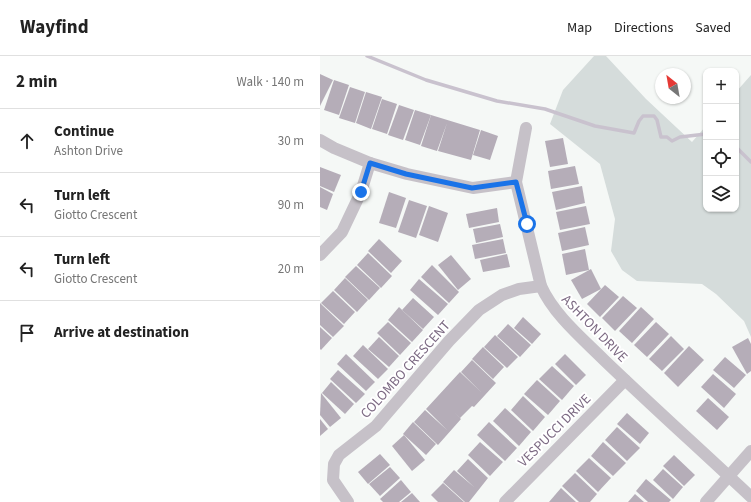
<!DOCTYPE html>
<html lang="en">
<head>
<meta charset="utf-8">
<style>
  body { margin:0; font-family:"Source Sans 3",sans-serif; background:#f6f6f6; color:#222 }
  .controls { position:absolute; right:12px; top:12px; display:grid; overflow:hidden; border-radius:8px; box-shadow:0 1px 3px #0004 }
  .controls button { width:36px; height:36px; display:grid; place-items:center; padding:0; border:0; border-bottom:1px solid #e0e0e0; background:#fff; color:#222; font:20px sans-serif }
  .compass { position:absolute; left:335px; top:12px; width:36px; height:36px; border-radius:50%; background:#fff; box-shadow:0 1px 3px #0004; rotate:329deg }
  .stop { position:absolute; width:12px; height:12px; margin:-9px; border:3px solid #1a73e8; border-radius:50%; background:#fff }
  .stop.end { background:#1a73e8; border-color:#fff; box-shadow:0 1px 4px #0008 }
  .list { margin:0; padding:0; list-style:none }
  h2 { display:flex; justify-content:space-between; align-items:center; height:52px; margin:0; padding:0 16px; font-size:17px }
  h2 small { font-size:13px; font-weight:400; color:#767676 }
  .list li { display:grid; grid-template-columns:26px 1fr auto; gap:12px; align-items:center; box-sizing:border-box; height:64px; padding:0 16px; border-top:1px solid #e0e0e0 }
  .list b { display:block; font-size:15px; white-space:nowrap }
  .list p { margin:0; font-size:13px; white-space:nowrap; color:#767676 }
  .list em { font-size:13px; font-style:normal; color:#767676 }
  .icon { flex:none; width:22px; height:22px; fill:none; stroke:currentColor; stroke-width:2; stroke-linecap:round; stroke-linejoin:round }
  .map { position:relative; flex:none; width:431px; height:446px; overflow:hidden }
  header { display:flex; align-items:center; gap:24px; box-sizing:border-box; height:56px; padding:0 20px; background:#fff; border-bottom:1px solid #e0e0e0 }
  header strong { font-size:19px }
  nav { display:flex; gap:22px; margin-inline-start:auto; font-size:14px }
  main { display:flex }
  aside { flex:1; background:#fff }
  .map>svg:first-child { display:block }
  .green { fill:#d5dcdb }
  .lines { fill:none; stroke-linecap:round; stroke-linejoin:round }
  .stream { stroke:#c9c2ce; stroke-width:3.5 }
  .building { fill:#b5adb8 }
  .street { stroke:#c6c1c8; stroke-width:12 }
  .route { stroke:#1a73e8; stroke-width:5 }
  .labels { text-anchor:middle; stroke-width:4; stroke-linejoin:round; paint-order:stroke }
  .street-label { font-size:14px; fill:#7c6a83; stroke:#fff }
</style>
</head>
<body>
<header>
<strong>Wayfind</strong>
<nav><a>Map</a><a>Directions</a><a>Saved</a></nav>
</header>
<main>
<aside>
<h2>2 min<small>Walk · 140 m</small></h2>
<ul class="list">
<li><svg class="icon" aria-label="ahead" viewBox="0 0 24 24"><path d="M12 20V5M6 11l6-6 6 6"/></svg><div><b>Continue</b><p>Ashton Drive</p></div><em>30 m</em></li>
<li><svg class="icon" aria-label="left" viewBox="0 0 24 24"><path d="M17 20v-9H6M10 6l-5 5 5 5"/></svg><div><b>Turn left</b><p>Giotto Crescent</p></div><em>90 m</em></li>
<li><svg class="icon" aria-label="left" viewBox="0 0 24 24"><path d="M17 20v-9H6M10 6l-5 5 5 5"/></svg><div><b>Turn left</b><p>Giotto Crescent</p></div><em>20 m</em></li>
<li><svg class="icon" aria-label="arrive" viewBox="0 0 24 24"><path d="M6 21V4h12l-3 4 3 4H6"/></svg><div><b>Arrive at destination</b></div></li>
</ul>
</aside>
<div class="map">
<svg width="431" height="446" viewBox="0 0 431 446">
  <rect width="100%" height="100%" fill="#f5f8f6"/>
  <path class="green" d="M274 0H286L326 43 372 86 386 70V153H416V36L431 19V281L424 265 396 238 382 228 317 225 302 214 291 195 295 163 280 108 230 68 243 34Z"/>
  <g class="lines">
    <g class="stream">
      <path d="M47 0 106 24 177 45 225 53 275 70 314 77 319 65 323 60H334L337 64 341 81H347L352 85 360 81 386 78"/>
      <path d="M416 91 431 106"/>
    </g>
  </g>
  <g class="building">
    <path d="M0 18 13 24 0 50Z"/>
    <path d="M14 24 29 29 19 59 4 54Z"/>
    <path d="M30 31 45 36 35 67 19 62Z"/>
    <path d="M46 36 62 41 51 73 36 67Z"/>
    <path d="M62 43 77 48 67 78 52 73Z"/>
    <path d="M79 49 94 54 83 84 68 79Z"/>
    <path d="M95 54 111 59 100 89 85 84Z"/>
    <path d="M111 59 160 74 151 104 118 95 127 67 117 95 101 90Z"/>
    <path d="M161 74 178 80 170 104 153 99Z"/>
    <path d="M243 82 248 108 230 111 225 85Z"/>
    <path d="M255 110 259 128 231 133 228 115Z"/>
    <path d="M0 111 21 119 14 136 0 130Z"/>
    <path d="M262 130 265 147 236 154 232 136Z"/>
    <path d="M0 131 13 138 7 154 0 151Z"/>
    <path d="M69 136 86 142 76 172 59 167Z"/>
    <path d="M89 144 107 150 96 182 78 176Z"/>
    <path d="M109 150 128 157 118 186 99 179Z"/>
    <path d="M266 150 270 168 240 174 236 156Z"/>
    <path d="M177 152 179 166 149 172 146 158Z"/>
    <path d="M180 168 183 181 156 187 153 173Z"/>
    <path d="M265 171 269 189 242 195 238 177Z"/>
    <path d="M59 183 82 205 71 217 48 195Z"/>
    <path d="M183 183 186 197 155 203 152 189Z"/>
    <path d="M265 193 269 214 246 219 242 198Z"/>
    <path d="M48 197 72 220 61 232 37 209Z"/>
    <path d="M187 198 190 211 163 216 160 204Z"/>
    <path d="M131 199 151 223 138 234 118 209Z"/>
    <path d="M112 209 139 236 129 247 101 221Z"/>
    <path d="M36 210 60 232 49 244 25 221Z"/>
    <path d="M271 213 281 233 262 243 251 224Z"/>
    <path d="M25 222 48 244 37 256 14 234Z"/>
    <path d="M99 223 128 248 118 259 90 234Z"/>
    <path d="M285 229 299 241 280 261 267 248Z"/>
    <path d="M13 235 35 256 24 268 1 247Z"/>
    <path d="M303 240 317 252 295 275 282 262Z"/>
    <path d="M93 242 114 261 103 273 82 254Z"/>
    <path d="M0 247 24 270 13 281 0 269Z"/>
    <path d="M79 251 103 274 92 286 68 264Z"/>
    <path d="M321 251 334 263 312 287 299 275Z"/>
    <path d="M203 261 221 278 212 288 194 272Z"/>
    <path d="M68 266 91 287 80 299 57 277Z"/>
    <path d="M336 266 349 278 327 301 314 289Z"/>
    <path d="M188 268 211 289 200 301 177 280Z"/>
    <path d="M0 271 12 282 1 294 0 293Z"/>
    <path d="M175 279 198 301 187 312 164 291Z"/>
    <path d="M351 280 364 293 342 315 329 303Z"/>
    <path d="M59 281 79 300 69 311 48 293Z"/>
    <path d="M428 282 431 288V315L427 318 412 291Z"/>
    <path d="M43 289 68 313 58 323 33 300Z"/>
    <path d="M369 290 384 304 358 331 344 317Z"/>
    <path d="M163 291 184 311 173 323 152 303Z"/>
    <path d="M26 298 55 326 46 335 17 308Z"/>
    <path d="M245 298 266 319 256 329 235 308Z"/>
    <path d="M405 301 426 319 414 332 393 314Z"/>
    <path d="M152 304 176 327 154 351 152 350 140 362 128 351 141 363 118 389 94 366 105 354 127 374 106 353 140 316 161 336 141 316Z"/>
    <path d="M232 310 254 330 242 344 219 323Z"/>
    <path d="M18 314 45 338 36 347 10 323Z"/>
    <path d="M393 318 416 338 404 352 381 331Z"/>
    <path d="M217 324 240 345 228 359 204 338Z"/>
    <path d="M11 326 34 348 25 358 2 337Z"/>
    <path d="M1 337 21 362 10 371 0 359Z"/>
    <path d="M203 340 225 361 213 375 191 354Z"/>
    <path d="M388 342 409 361 397 374 376 355Z"/>
    <path d="M185 352 211 376 199 390 173 365Z"/>
    <path d="M307 357 329 377 320 388 297 368Z"/>
    <path d="M0 363 8 373 0 380Z"/>
    <path d="M93 366 116 388 106 399 83 378Z"/>
    <path d="M169 366 197 392 185 405 157 379Z"/>
    <path d="M297 371 320 392 307 405 285 384Z"/>
    <path d="M84 379 105 404 92 415 72 390Z"/>
    <path d="M160 386 183 406 170 420 148 399Z"/>
    <path d="M283 386 306 407 293 420 271 400Z"/>
    <path d="M60 398 70 409 48 428 38 416Z"/>
    <path d="M354 399 375 419 364 430 343 410Z"/>
    <path d="M269 402 291 422 278 436 256 415Z"/>
    <path d="M148 403 168 422 149 446H145L123 426 134 414 154 431 137 415Z"/>
    <path d="M70 411 80 422 60 440 49 428Z"/>
    <path d="M343 413 363 431 353 443 333 424Z"/>
    <path d="M255 417 277 438 270 446H259L242 430Z"/>
    <path d="M326 423 351 444 349 446H328L316 435Z"/>
    <path d="M81 424 91 436 79 446H63L60 443Z"/>
    <path d="M123 427 144 446H118L111 439Z"/>
    <path d="M241 432 256 446H229Z"/>
    <path d="M92 437 100 446H81Z"/>
    <path d="M315 438 324 446H308Z"/>
  </g>
  <g class="lines">
    <g class="street">
      <path d="M206 72 196 126 221 230C234 259 262 282 284 304 332 350 382 395 431 441"/>
      <path d="M0 84 14 92 50 107 41 136 22 176 0 199"/>
      <path d="M50 107 87 118 153 132 196 126"/>
      <path d="M28 446 13 424 14 408 19 399 56 370 129 285 159 254 182 239 199 233 221 230"/>
      <path d="M185 446 305 324"/>
      <path d="M386 446 431 395"/>
    </g>
  </g>
  <g class="lines">
    <path class="route" d="M41 136 50 107 86 118 152 132 196 126 207 168"/>
  </g>
  <g class="labels">
    <g class="street-label">
      <text transform="translate(275 272) rotate(46)" y="5">ASHTON DRIVE</text>
      <text transform="translate(85 313) rotate(-48)" y="5">COLOMBO CRESCENT</text>
      <text transform="translate(234 374) rotate(-45)" y="5">VESPUCCI DRIVE</text>
    </g>
  </g>
</svg>
<div class="controls">
<button>+</button>
<button>−</button>
<button><svg class="icon" aria-label="locate" viewBox="0 0 24 24"><circle cx="12" cy="12" r="6"/><path d="M12 2v4M12 18v4M2 12h4M18 12h4"/></svg></button>
<button><svg class="icon" aria-label="layers" viewBox="0 0 24 24"><path d="M12 4l9 5-9 5-9-5zM3 14l9 5 9-5"/></svg></button>
</div>
<svg class="compass" viewBox="-18 -18 36 36"><path d="M0-13l5 13h-10z" fill="#e53935"/><path d="M0 13l5-13h-10z" fill="#767676"/></svg>
<div class="stop" style="left:207px;top:168px"></div>
<div class="stop end" style="left:41px;top:136px"></div>
</div>
</main>
</body>
</html>
